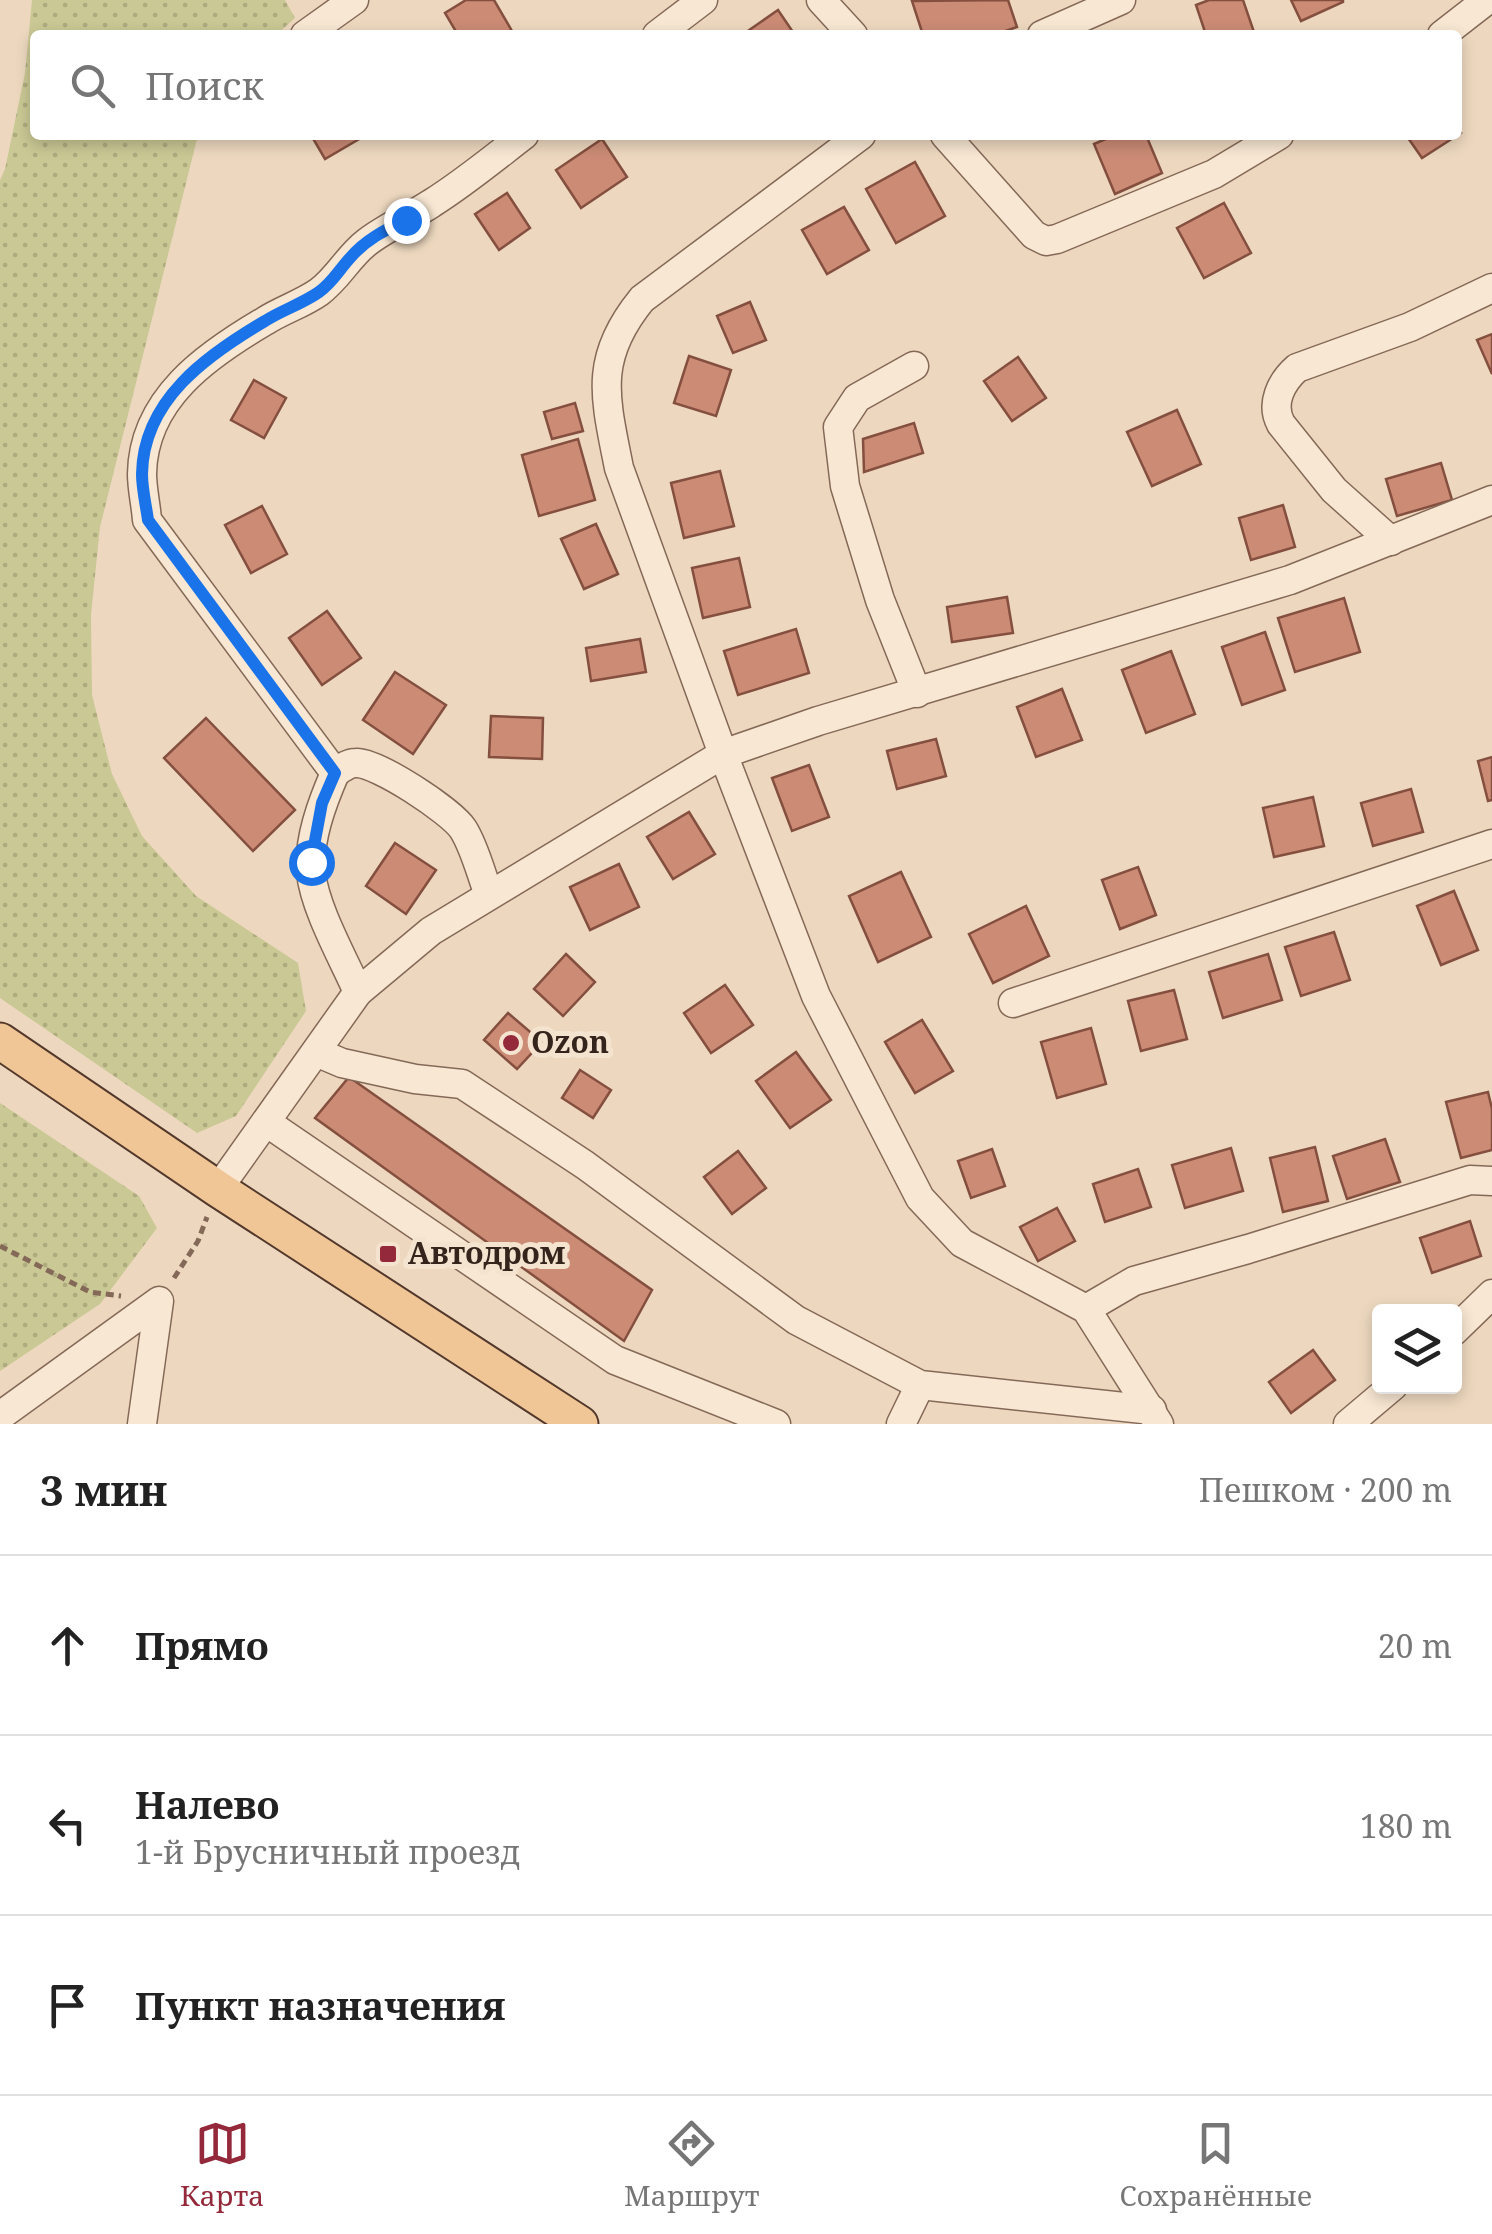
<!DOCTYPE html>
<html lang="ru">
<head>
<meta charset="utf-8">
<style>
  body { margin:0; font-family:"Noto Serif",serif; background:#f6f6f6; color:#222 }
  .controls { position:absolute; right:30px; bottom:30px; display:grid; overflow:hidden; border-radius:10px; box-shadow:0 5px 15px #0003 }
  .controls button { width:90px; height:90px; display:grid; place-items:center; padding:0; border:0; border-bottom:2px solid #e0e0e0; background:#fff; color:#222; font:50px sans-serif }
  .stop { position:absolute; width:30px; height:30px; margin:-22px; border:8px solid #1a73e8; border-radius:50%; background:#fff }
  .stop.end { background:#1a73e8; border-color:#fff; box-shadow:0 2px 10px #0008 }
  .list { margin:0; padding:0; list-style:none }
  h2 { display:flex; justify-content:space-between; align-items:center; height:130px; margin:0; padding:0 40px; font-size:42px }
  h2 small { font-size:32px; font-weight:400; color:#767676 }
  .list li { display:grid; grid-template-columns:65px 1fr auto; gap:30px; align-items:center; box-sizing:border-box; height:180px; padding:0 40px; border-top:2px solid #e0e0e0 }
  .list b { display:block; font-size:38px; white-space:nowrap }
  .list p { margin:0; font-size:32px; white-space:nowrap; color:#767676 }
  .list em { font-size:32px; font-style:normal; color:#767676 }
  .icon { flex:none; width:55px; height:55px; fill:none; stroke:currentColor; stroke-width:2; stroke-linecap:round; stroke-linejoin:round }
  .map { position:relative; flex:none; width:1492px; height:1424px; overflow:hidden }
  .search { position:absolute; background:#fff; box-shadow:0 5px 15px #0003; left:30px; right:30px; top:30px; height:110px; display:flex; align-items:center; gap:25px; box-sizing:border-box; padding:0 35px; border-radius:10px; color:#767676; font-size:38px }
  .sheet { height:670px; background:#fff }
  nav { display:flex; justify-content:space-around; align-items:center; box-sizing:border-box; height:140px; border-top:2px solid #e0e0e0; background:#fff; font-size:28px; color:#767676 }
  nav a { display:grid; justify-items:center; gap:5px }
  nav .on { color:#93293a }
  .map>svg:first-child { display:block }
  .grass { fill:url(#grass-dots) }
  .building { fill:#cb8b75; stroke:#844f3e; stroke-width:2.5 }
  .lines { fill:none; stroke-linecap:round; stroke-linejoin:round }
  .minor-casing { stroke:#856958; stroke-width:31 }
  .major-casing { stroke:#53382c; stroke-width:39 }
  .path { stroke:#856958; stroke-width:5; stroke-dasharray:8 5; stroke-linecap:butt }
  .minor { stroke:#f8e7d2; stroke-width:28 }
  .major { stroke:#f0c696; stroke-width:35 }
  .route { stroke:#1a73e8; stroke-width:12 }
  .poi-dot { fill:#93293a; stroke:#f4e3ce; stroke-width:4 }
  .labels { text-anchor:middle; stroke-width:10; stroke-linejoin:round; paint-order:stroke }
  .poi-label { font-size:30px; font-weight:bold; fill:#35241c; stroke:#f4e3ce; text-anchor:start }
</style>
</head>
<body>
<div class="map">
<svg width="1492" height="1424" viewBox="0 0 1492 1424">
  <defs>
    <pattern id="grass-dots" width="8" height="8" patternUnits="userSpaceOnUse" patternTransform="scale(2.5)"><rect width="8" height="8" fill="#cac894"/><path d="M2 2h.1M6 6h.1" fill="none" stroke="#aeac7f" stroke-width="1.8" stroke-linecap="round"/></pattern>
  </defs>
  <rect width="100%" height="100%" fill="#edd8bf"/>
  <g class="grass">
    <path d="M32 0H285L295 18 276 35H35V135H198L100 527 91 615 92 695 112 774 142 836 196 896 298 963 306 1011 236 1116 197 1133 0 998V180L5 169 25 73Z"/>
    <path d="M0 1103 139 1196 157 1228 100 1304 0 1371Z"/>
  </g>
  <g class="building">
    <path d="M466 0H494L512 31 505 35H458L445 13Z"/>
    <path d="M1008 0 1017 27 994 35H923L912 1Z"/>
    <path d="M1209 0H1243L1255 35H1206L1196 5Z"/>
    <path d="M1291 0H1343V2L1301 21Z"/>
    <path d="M778 10 795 35H742Z"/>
    <path d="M1457 127 1461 133 1422 158 1406 135H1457Z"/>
    <path d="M311 135H366L325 159Z"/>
    <path d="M1115 135H1146L1162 173 1115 194 1094 144Z"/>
    <path d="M602 139 627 177 581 208 556 170Z"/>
    <path d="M915 162 945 216 896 243 866 189Z"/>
    <path d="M507 193 530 228 499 250 475 214Z"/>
    <path d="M1224 203 1251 253 1204 278 1177 228Z"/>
    <path d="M844 207 869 250 827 274 802 230Z"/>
    <path d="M750 302 766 340 733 353 717 316Z"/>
    <path d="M1492 334V374L1477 340Z"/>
    <path d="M689 356 731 370 716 416 674 403Z"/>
    <path d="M1018 357 1046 398 1012 421 984 381Z"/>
    <path d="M254 380 286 398 264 438 231 420Z"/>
    <path d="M575 403 583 431 552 439 544 412Z"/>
    <path d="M1177 410 1201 464 1152 486 1127 432Z"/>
    <path d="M914 423 923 453 864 472 863 439Z"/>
    <path d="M578 439 595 500 539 516 522 455Z"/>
    <path d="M1441 463 1452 500 1397 516 1386 479Z"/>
    <path d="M720 471 734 526 684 538 671 483Z"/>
    <path d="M1283 505 1295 547 1251 560 1239 518Z"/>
    <path d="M262 506 287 554 251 573 225 525Z"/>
    <path d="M596 524 618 574 584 589 561 539Z"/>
    <path d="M739 558 750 607 703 618 692 568Z"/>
    <path d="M1007 597 1013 633 952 642 947 607Z"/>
    <path d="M1344 598 1360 652 1295 672 1278 618Z"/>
    <path d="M327 611 361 658 322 685 289 638Z"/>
    <path d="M796 629 809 673 738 695 724 651Z"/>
    <path d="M1265 632 1285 690 1242 705 1222 647Z"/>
    <path d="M640 639 646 672 591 681 586 648Z"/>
    <path d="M1171 651 1195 714 1146 733 1122 670Z"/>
    <path d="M395 672 446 705 413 754 363 720Z"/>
    <path d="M1062 689 1082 740 1036 757 1017 707Z"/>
    <path d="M491 716 543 718 542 759 489 757Z"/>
    <path d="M206 718 295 810 253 851 164 758Z"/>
    <path d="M936 739 946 776 897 789 887 751Z"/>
    <path d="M1492 757V800L1488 801 1478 761Z"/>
    <path d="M809 765 829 817 792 831 772 778Z"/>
    <path d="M1411 789 1423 832 1373 846 1361 803Z"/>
    <path d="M1313 797 1324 846 1274 857 1263 808Z"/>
    <path d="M689 812 715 854 673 879 647 837Z"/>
    <path d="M395 843 436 870 406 914 366 886Z"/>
    <path d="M619 864 639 907 590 930 570 887Z"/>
    <path d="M1138 867 1156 915 1120 929 1102 880Z"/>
    <path d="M901 872 931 937 878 962 849 896Z"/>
    <path d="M1454 891 1478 950 1441 965 1417 906Z"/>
    <path d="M1026 906 1049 956 993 983 969 934Z"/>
    <path d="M1334 932 1350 980 1301 996 1285 947Z"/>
    <path d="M566 954 595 982 563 1016 534 989Z"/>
    <path d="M1268 954 1282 1000 1223 1018 1209 972Z"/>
    <path d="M725 985 753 1025 711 1053 684 1013Z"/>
    <path d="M1174 990 1187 1039 1141 1051 1128 1001Z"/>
    <path d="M508 1013 542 1042 517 1069 484 1040Z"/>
    <path d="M922 1020 953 1071 915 1093 885 1042Z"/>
    <path d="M1091 1028 1106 1084 1057 1098 1041 1042Z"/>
    <path d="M796 1052 831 1100 790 1128 756 1081Z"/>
    <path d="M580 1070 611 1090 593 1118 562 1098Z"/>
    <path d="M349 1077 652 1290 624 1341 315 1118Z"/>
    <path d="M1488 1092 1492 1109V1150L1461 1158 1446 1102Z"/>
    <path d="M1385 1139 1400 1182 1347 1199 1333 1156Z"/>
    <path d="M1315 1147 1328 1201 1283 1212 1270 1158Z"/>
    <path d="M1231 1148 1243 1191 1185 1208 1172 1165Z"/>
    <path d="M992 1149 1005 1186 971 1198 958 1161Z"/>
    <path d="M738 1151 766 1188 732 1214 704 1177Z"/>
    <path d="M1138 1169 1151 1207 1105 1222 1093 1184Z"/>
    <path d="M1057 1208 1075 1241 1038 1261 1020 1227Z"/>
    <path d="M1470 1221 1481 1256 1432 1273 1420 1238Z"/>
    <path d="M1313 1350 1335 1380 1291 1413 1269 1382Z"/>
  </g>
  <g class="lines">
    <defs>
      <g id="minor">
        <path d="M821 0 853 35"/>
        <path d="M305 35 354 0"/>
        <path d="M657 35 703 0"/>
        <path d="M1042 35 1121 0"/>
        <path d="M1442 35 1487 0"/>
        <path d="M861 135 642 299C593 359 605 397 619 468L723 754 816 996 920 1198 962 1243 1086 1309 1159 1424"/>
        <path d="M945 135 1034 235 1046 241 1057 239 1214 174 1279 135"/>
        <path d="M914 366 857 398 838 427 845 486 880 600 917 693"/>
        <path d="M1391 541 1334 490 1281 424C1270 404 1281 382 1297 368L1410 327 1492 288"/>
        <path d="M335 773C322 803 308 840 311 873 315 909 343 958 358 992"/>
        <path d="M489 895C481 874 475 848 463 829 451 811 377 762 356 763 348 763 342 768 335 773L147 520C146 505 142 489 142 474 143 399 207 355 265 321 282 310 302 304 319 292 338 278 348 257 366 243 386 227 411 217 432 203 464 183 494 158 524 135"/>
        <path d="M1013 1003 1492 844"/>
        <path d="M316 1052 342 1063 415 1079 462 1084 585 1165 796 1320 920 1385 1152 1410"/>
        <path d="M266 1122 615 1360 776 1424"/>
        <path d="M218 1189 358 992 431 931 723 754 818 721 1290 580 1492 500"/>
        <path d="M1086 1309 1134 1281 1248 1249 1470 1180 1492 1181"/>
        <path d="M1454 1331 1492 1294"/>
        <path d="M0 1416 159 1301 142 1424"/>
        <path d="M901 1424 920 1385"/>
        <path d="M1348 1424 1393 1386"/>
      </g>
      <path id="major" d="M0 1041 218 1189 580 1424"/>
    </defs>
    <use href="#minor" class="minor-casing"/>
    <use href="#major" class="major-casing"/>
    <g class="path">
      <path d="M0 1246 90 1292 121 1296"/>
      <path d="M174 1278 198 1241 207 1217"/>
    </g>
    <use href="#minor" class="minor"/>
    <use href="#major" class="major"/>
  </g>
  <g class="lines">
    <path class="route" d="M311 862 322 803 335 773 148 520C146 505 142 489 142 474 143 400 207 355 265 321 282 310 302 304 319 292 332 283 339 270 350 258 365 240 385 230 406 220"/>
  </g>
  <g class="poi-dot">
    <circle cx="511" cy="1043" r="10"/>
    <rect x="378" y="1244" width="20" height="20" rx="5"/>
  </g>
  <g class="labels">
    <g class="poi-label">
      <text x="531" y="1053">Ozon</text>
      <text x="408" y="1264">Автодром</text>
    </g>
  </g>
</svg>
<div class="controls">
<button><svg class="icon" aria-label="layers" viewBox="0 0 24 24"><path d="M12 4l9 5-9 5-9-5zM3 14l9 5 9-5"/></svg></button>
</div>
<div class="stop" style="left:311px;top:862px"></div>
<div class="stop end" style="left:406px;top:220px"></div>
<div class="search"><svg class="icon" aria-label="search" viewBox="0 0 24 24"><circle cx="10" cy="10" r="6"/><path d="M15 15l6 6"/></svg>Поиск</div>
</div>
<section class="sheet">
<h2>3 мин<small>Пешком · 200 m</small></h2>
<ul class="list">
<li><svg class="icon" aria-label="ahead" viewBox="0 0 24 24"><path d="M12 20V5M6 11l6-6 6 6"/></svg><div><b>Прямо</b></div><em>20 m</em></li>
<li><svg class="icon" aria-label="left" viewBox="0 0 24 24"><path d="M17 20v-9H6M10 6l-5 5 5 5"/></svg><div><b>Налево</b><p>1-й Брусничный проезд</p></div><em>180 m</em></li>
<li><svg class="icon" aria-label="arrive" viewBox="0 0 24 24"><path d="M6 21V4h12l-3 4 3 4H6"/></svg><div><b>Пункт назначения</b></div></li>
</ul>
</section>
<nav>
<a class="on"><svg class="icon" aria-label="map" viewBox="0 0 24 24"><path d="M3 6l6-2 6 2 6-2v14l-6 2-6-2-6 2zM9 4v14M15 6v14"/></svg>Карта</a>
<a><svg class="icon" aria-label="directions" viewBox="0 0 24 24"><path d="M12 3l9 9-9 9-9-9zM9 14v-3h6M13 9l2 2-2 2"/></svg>Маршрут</a>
<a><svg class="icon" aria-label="saved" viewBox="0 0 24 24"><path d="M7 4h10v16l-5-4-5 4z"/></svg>Сохранённые</a>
</nav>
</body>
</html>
